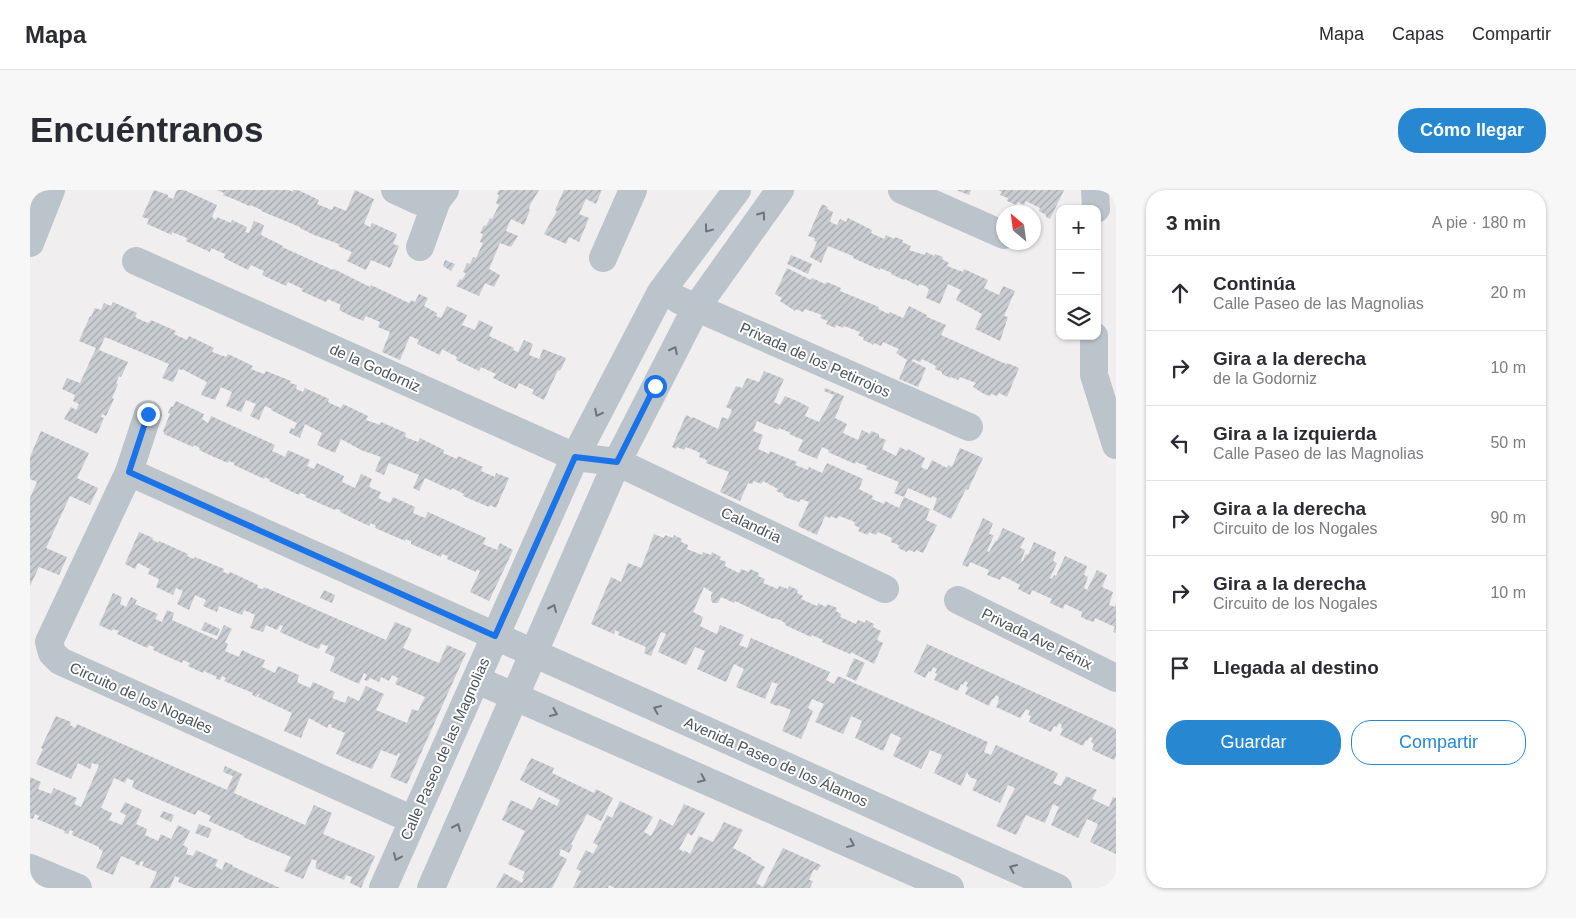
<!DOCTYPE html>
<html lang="es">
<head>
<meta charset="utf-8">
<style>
  body { margin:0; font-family:Arial,sans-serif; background:#f7f7f7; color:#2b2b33 }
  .controls { position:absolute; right:15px; top:15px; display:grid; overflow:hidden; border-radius:10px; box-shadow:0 1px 4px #0004 }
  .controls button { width:45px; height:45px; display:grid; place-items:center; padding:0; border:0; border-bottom:1px solid #e1e1e2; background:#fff; color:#2b2b33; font:25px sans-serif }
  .compass { position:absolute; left:966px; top:15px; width:45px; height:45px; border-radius:50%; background:#fff; box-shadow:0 1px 4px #0004; rotate:331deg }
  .stop { position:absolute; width:15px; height:15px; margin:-11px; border:4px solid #1a73e8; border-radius:50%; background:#fff }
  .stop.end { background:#1a73e8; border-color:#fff; box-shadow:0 1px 5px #0008 }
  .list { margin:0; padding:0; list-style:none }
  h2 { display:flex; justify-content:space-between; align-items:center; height:65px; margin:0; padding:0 20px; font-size:21px }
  h2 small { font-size:16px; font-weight:400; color:#7c7c81 }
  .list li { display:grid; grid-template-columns:32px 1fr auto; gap:15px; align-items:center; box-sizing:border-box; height:75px; padding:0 20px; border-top:1px solid #e1e1e2 }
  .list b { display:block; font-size:19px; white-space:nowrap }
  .list p { margin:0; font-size:16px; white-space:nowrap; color:#7c7c81 }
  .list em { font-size:16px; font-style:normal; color:#7c7c81 }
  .actions { display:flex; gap:10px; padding:15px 20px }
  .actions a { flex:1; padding:11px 0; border:1px solid #2887d1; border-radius:20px; text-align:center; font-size:18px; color:#2887d1 }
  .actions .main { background:#2887d1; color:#fff }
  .icon { flex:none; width:28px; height:28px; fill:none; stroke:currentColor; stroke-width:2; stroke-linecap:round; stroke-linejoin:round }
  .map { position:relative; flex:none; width:1086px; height:698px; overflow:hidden; border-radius:20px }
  header { display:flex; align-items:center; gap:30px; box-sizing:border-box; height:70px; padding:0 25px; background:#fff; border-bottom:1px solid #e1e1e2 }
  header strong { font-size:24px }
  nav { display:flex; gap:28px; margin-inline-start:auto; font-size:18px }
  .intro { display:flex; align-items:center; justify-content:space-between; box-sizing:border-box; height:120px; padding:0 30px }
  h1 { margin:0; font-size:35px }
  .button { padding:12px 22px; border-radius:20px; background:#2887d1; color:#fff; font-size:18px; font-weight:700 }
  main { display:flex; gap:30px; padding:0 30px }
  aside { flex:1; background:#fff; border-radius:20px; box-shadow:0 1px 4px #0004 }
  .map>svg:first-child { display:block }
  .building { fill:url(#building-hatch) }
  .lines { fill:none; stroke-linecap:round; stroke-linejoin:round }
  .minor { stroke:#bbc4ca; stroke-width:28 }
  .oneway { stroke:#6a767c }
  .route { stroke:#1a73e8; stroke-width:6 }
  .labels { text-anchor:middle; stroke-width:4; stroke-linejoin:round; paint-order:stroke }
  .street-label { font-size:15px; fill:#48545a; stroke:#fff }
</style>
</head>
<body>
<header>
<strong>Mapa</strong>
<nav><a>Mapa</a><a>Capas</a><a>Compartir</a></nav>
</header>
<div class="intro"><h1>Encuéntranos</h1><a class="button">Cómo llegar</a></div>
<main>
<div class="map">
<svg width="1086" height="698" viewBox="0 0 1086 698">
  <defs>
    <pattern id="building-hatch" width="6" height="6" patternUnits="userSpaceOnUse" patternTransform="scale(1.25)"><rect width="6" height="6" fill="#c9ccd1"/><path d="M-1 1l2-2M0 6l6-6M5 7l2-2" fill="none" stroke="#a5a8ad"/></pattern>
  </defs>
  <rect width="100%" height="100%" fill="#f1eeef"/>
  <g class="building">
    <path d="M124 0 138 5V7L143 9 147 0H154L187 15 182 27 186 30 187 27 201 33 202 30 217 37 215 42 219 43 224 31 234 35 231 45 253 56 252 57 303 80 304 79 340 97 341 95 379 113 381 110 385 112 389 104 398 108 394 116 407 123 406 126 411 128 417 116 437 125 432 135 445 140 449 130 463 137 459 146 484 158 483 160 488 162 494 150 503 154 499 165 509 169 513 159 536 168 530 181 528 180 514 210 502 204 504 200 489 193 486 199 463 188 466 184 451 177 449 181 426 170 427 167 412 159 410 165 387 154 389 150 380 146 370 170 352 162 360 142 348 137 350 132 336 126 333 131 321 126 309 120 311 115 298 109 296 112 271 101 273 99 258 92 256 96 232 85 234 81 221 75 218 80 194 68 195 64 181 58 180 62 156 51 157 48 142 42V45L117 34 119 29 112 27Z"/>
    <path d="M187 0H259L263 2V0H268L289 10 287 14 302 20 304 16 316 21 325 0 344 9 334 34 340 37 342 33 367 44 363 54 369 56 360 78 341 70 336 80 317 71 322 62 308 56 309 54 284 45 270 38V37L231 21 232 20 220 15 219 16 206 10 193 5 194 3Z"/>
    <path d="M469 0H509L500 15 499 19 500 20 494 35 481 29 476 41 488 46 481 57 470 53 459 79 470 85 464 97 455 93 449 106 426 96 430 89 432 90 436 83 433 82 437 73 440 74 443 67 446 68 453 53 450 52 453 44 450 43 454 35 456 36 460 28 462 29 469 15 466 13 469 5 467 4Z"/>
    <path d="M534 0H572L566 14 556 9 549 24 559 28 549 52 539 47 536 54 514 44 527 21 525 20Z"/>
    <path d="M926 0H941L939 5Z"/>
    <path d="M968 0H1034L1020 29 1016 27V25L1009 21 1010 18 996 11 994 15 988 12 986 15 977 11 978 8 970 5 972 2Z"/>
    <path d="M792 14 798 17 797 19 803 22 800 32 807 35 810 29 816 32 818 28 842 40 841 43 854 49 856 45 864 49 865 47 873 50 872 52 881 56 879 60 895 65 896 62 904 66 905 64 913 67 912 69 919 73 917 76 933 82 934 79 958 90 954 98 969 105 973 96 985 101 974 126 978 127 970 151 945 139 952 124 926 110 931 100 918 94 910 114 896 108 899 99 895 96 889 94 888 96 875 89 874 90 861 84 862 83 850 78V80L823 68V66L798 56 791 73 780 67 787 52 784 51 785 48 778 46Z"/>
    <path d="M761 65 782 74 778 84 757 74Z"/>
    <path d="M415 70 425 74 421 81 413 76Z"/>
    <path d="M757 78 781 90 782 88 795 94 797 92 811 98 810 101 849 117 848 119 859 124 860 122 873 128 879 116 897 125V127L916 135 911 145 969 171 976 174 977 173 989 178 977 207 969 203 967 206 961 204 960 206 954 204 943 197 946 193 930 187 928 190 921 187 920 188 912 184V182L905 179 906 176 892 169 890 172 883 169 882 171 896 178 888 197 869 189 877 170 866 163 869 159 853 152 851 156 844 153 843 155 840 153 833 150 834 148 828 145 830 142 814 136 813 138 806 135 805 138 801 136 796 134 798 131 790 128 792 125 775 119 773 122 766 119 765 121 750 111 752 108 745 104Z"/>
    <path d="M83 112 107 123 105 127 113 131 119 133 121 130 146 141 144 144 157 150 159 146 184 158 182 162 196 167 198 164 223 176 221 179 234 184 236 181 261 191 260 193 267 195 266 199 273 202 275 198 299 209 298 212 304 215 311 218 313 214 338 226 336 230 350 235 351 232 376 243 375 247 388 252 390 248 414 260 413 263 427 269 428 266 453 277 451 281 465 287 466 283 479 288 466 318 460 315 459 317 433 306 434 304 422 298 421 300 395 288 389 301 383 298 389 285 359 273 354 285 345 281 351 267 331 260 311 249 305 263 287 255 292 243 275 234 270 248 259 243 261 238 264 239 267 233 241 220 242 219 235 216 229 230 220 226 226 214 216 210 211 222 196 216 202 202 191 197 185 210 171 205 177 192 152 179V180L149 179 143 192 132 188 139 174 75 147 69 160 98 172 91 187 89 186 86 193 88 194 82 208 84 209 76 226 72 224 71 227 74 228 67 244 34 229 41 217 46 220 49 214 43 211 45 205 32 199 37 188 50 193 66 158 49 151 60 126 61 127 65 118 71 120 74 113 81 116Z"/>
    <path d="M734 181 754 189 744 212 750 215 755 206 767 211 779 217 775 226 789 232 804 205 794 201 795 198 814 206 805 228 817 234 813 243 828 250 832 240 840 244 841 241 849 244V247L856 250 852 259 866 266 870 257 877 261 878 259 895 268 891 277 897 280 902 270 917 278 918 275 922 277 930 258 953 268 938 300 936 299 921 329 903 320 907 308 902 306 901 308 878 298 874 307 864 303 869 292 836 279 837 276 831 274 826 272 825 274 798 262 799 260 792 257 787 269 768 261 773 250 759 244 761 243 749 238 748 240 727 231 723 241 733 245 728 259 739 264 740 261 752 266 767 272 765 275 778 280 779 277 792 283 797 273 833 289 829 299 843 306 842 309 854 314 855 311 869 318 874 307 900 319 896 330 907 335 893 363 886 360 885 362 878 360 877 362 868 358 869 355 861 352 862 348 848 342 846 345 839 342 838 345 828 341 830 338 824 335 825 332 809 326 807 329 801 326 800 328 795 326 787 345 768 336 779 312 771 309 769 312 757 308 753 306 754 304 746 301 748 299 733 291 731 294 724 291 722 294 718 293 710 311 690 302 699 282 676 273 677 270 669 267 670 263 664 260 656 257 654 260 647 257 646 259 642 257 656 225 662 228 663 227 688 239 692 227 698 229 702 220 696 217 706 196 712 198 717 188 729 192Z"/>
    <path d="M146 211 174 224 172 229 178 233 181 226 245 255 242 261 249 264 255 267 258 260 280 270 277 276 284 279 287 273 314 286 312 292 325 298 331 284 342 289 339 297 351 302 348 308 360 313 363 307 385 317 383 323 395 328 398 322 456 348 453 354 467 360 470 353 483 360 459 411 440 402 450 381 447 379 446 382 417 369 418 366 412 364 411 367 381 354V351H380L376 349 375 351 359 344 345 338 346 336 341 333 339 336 310 322 311 320 306 319 305 320 275 307 276 305 270 303 269 305 239 291 240 290 235 287 234 289 204 275V273L199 271 198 273 184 267 169 260 170 258 164 255 163 257 134 244V242L133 241 140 224 138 223 141 216 143 217Z"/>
    <path d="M11 241 59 263 47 288 68 298 60 315 40 306 16 358 37 367 29 385 9 377 0 396V308L7 292 0 289V267Z"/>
    <path d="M953 328 963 333 959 344 964 345 957 361 959 362 966 350 967 351 973 338 995 348 990 358 995 360 990 374 992 371H993L996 364 998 365 1004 352 1026 362 1023 371 1027 373 1020 388 1022 389 1024 385 1026 386 1035 366 1057 376 1054 385 1058 387 1054 398 1057 400 1067 380 1077 385 1072 397 1083 402 1079 415 1085 417 1086 414V443L1083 442 1085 437 1065 428 1064 432 1057 430 1051 427 1052 422 1035 414 1033 419 1020 413 1022 409 1013 405 1002 400 1000 405 988 399 990 395 981 390 972 386 970 390 957 385 959 380 940 372 938 377 932 375Z"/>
    <path d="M109 342 123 348 122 350 125 351 128 353 129 351 158 364 157 366 164 369 165 367 194 379 193 382 199 384 200 382 228 395 227 397 231 399H233L234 397 356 450 365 432 382 439 373 458 409 473 417 455 436 463 377 594 360 587 370 564 368 563 367 566 351 560 342 579 324 572 306 564 315 543 301 537 302 535 299 534 297 538 279 528 271 548 254 541 262 523 228 507 230 504H228L226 507 222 505 223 503 194 491 196 488 192 486 190 490 186 489 187 487 174 481 173 483 158 476 160 473 153 470 152 473 123 460 124 457 119 455 117 458 87 444 89 441 83 439 82 441 69 435 83 403 92 407 90 414 96 417 101 407 107 410 105 414 128 424 125 429 132 432 137 420 144 423 142 430 187 450 194 435 202 439 195 452 198 454 195 461 209 467 212 460 222 465 235 470 232 477 245 483 248 476 269 485 267 492 273 495 280 498 283 492 305 502 302 508 315 513 318 506 329 511 336 496 354 504 346 520 377 533 382 519 388 521 395 507 365 494 368 488 362 485 359 491 351 487 349 492 340 488 338 491 334 490 337 485 334 483 329 494 300 481 305 467 295 463 298 456 291 454 289 459 283 457 250 442 253 436 250 435 247 440 236 435 233 442 220 438 225 425 214 420 212 425 189 416 187 422 173 416 176 410 165 405 159 420 147 414 153 401 146 398 143 405 126 397 129 389 118 384 120 379 108 373 105 379 95 374Z"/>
    <path d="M624 344 634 348 635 345 643 348 644 345 652 349 651 352 658 355 657 359 672 365 673 362 681 365 682 362 691 367 689 369 696 372 695 376 709 383 711 379 719 382 720 379 729 383 728 386 735 389 733 393 748 399 749 396 758 399 759 396 768 400 767 403 773 406 771 409 787 416 788 413 796 417 797 414 807 418 806 421 811 424 810 427 826 434 828 430 835 433 836 430 844 434 843 437 851 441 847 450 853 453 844 474 821 462 820 464 792 452 793 450 782 445 781 447 755 435V433L750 430 744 428 743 429 705 411 704 413 691 407 688 413H683L681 410V405L683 403 674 397 663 422 673 427 670 436 678 440 687 444 690 435 714 445 709 455 717 458 721 448 800 482 796 490 804 494 808 486 958 552 954 562 961 565 966 555 1028 583 1023 593 1031 596 1036 586 1067 600 1062 609 1079 617 1083 607 1086 608V664L1060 652 1068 634 1057 629 1048 648 1021 635 1029 617 1023 614 1015 633 996 625 986 645 966 636 985 598 978 595 970 613 942 600 947 590 940 587 937 582 931 596 904 583 912 565 900 560 891 579 863 566 871 548 861 543 853 561 825 548 832 531 821 526 813 544 785 532 794 514 782 509 778 518 783 521 771 549 752 541 761 520 748 515 747 516 740 513 748 494 742 492 735 509 706 497 714 479 704 474 696 492 667 479 675 461 665 457 656 475 628 462 636 444 631 442 621 466 614 463 616 457 588 445 589 442 585 440 584 444 561 434 581 387 591 392 598 373 611 378Z"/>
    <path d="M294 400 305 405 302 413 290 408Z"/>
    <path d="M175 432 190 439 187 446 171 440Z"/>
    <path d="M897 454 1086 539V566L1084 570 1062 560 1064 554 1061 552 1063 548 1060 547 1057 551 1056 550 1053 556 1030 545 1033 539 1031 538 1032 535 1029 533 1027 537 1024 536 1021 542 999 532 1001 526 998 525 1000 521 996 519 990 528 966 517 969 511H968L969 507 967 506 966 505 964 509H962L959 516 935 504 938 498 936 496 938 493 935 491 933 495 931 494 928 501 904 490 907 484 905 483 907 479 903 477 901 482 899 481 895 488 884 482Z"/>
    <path d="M824 468 835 473 826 491 816 486Z"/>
    <path d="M26 526 41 532 40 535 45 538 47 534 197 600 203 586 193 582 195 576 212 584 204 603 275 635 284 615 302 623 293 644 345 666 331 698 320 693 322 687 316 685 314 690 285 678 287 671 282 669 273 689 254 681 261 667 213 647 214 646 201 640V641L179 631 181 626 168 620 165 625 107 600 102 597 104 591 97 588 95 593 84 588 71 618 82 623 79 630 92 635 96 625 90 622 95 612 112 620 106 634 117 639 115 645 128 651 131 644 141 649 148 635 160 641 153 655 158 658 156 664 163 666 166 660 188 670 185 676 192 680 195 672 203 675 202 676 250 698H163L148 692 150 688 145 686 140 698H120L127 682 112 676 114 672 111 671 109 676 105 674 106 672 91 666 83 685 66 678 73 661 69 659V657L42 645 43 641 40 640 38 644 34 643 35 641 7 629 9 626 5 624 3 629 0 628V587L11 592 8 599 21 604 24 598 47 608 44 614 51 617 69 575 62 573 60 579 48 573 41 589 6 574 13 559 11 558Z"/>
    <path d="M501 568 524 578 522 583 564 603 566 599 583 608 571 631 557 624 541 654 543 655 539 663 531 659 529 665 537 669 522 698H466L474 683 492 693 494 689 492 688 495 682 478 674 495 641 472 630 481 610 502 620 509 607 527 616 530 610 490 590Z"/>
    <path d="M590 611 623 627 614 642 621 646 630 629 643 636 654 614 675 623 662 646 658 643 649 659 654 662V660L660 664 669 646 683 652 694 632 713 640 703 658 722 668 721 669 735 677 726 693 733 697 753 658 791 675 787 681 784 679 779 690 783 691 780 698H585L579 695 578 698H543L551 681 546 679 556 660 563 664 568 655 563 653 577 625 582 628Z"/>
    <path d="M133 621 144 625 141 632 130 627Z"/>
    <path d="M169 634 182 639 178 648 165 643Z"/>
  </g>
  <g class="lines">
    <g class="minor">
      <path d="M365 0 389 11 407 10"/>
      <path d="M872 0 974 45"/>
      <path d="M1065 0 1066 19"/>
      <path d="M0 53 21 0"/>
      <path d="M390 57 407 10 415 0"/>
      <path d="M573 68 603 0"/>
      <path d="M106 71 545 267 587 272 855 399"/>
      <path d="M649 110 939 237"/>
      <path d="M1064 146V185L1086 255"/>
      <path d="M118 224 99 282 19 452 22 463 30 471 383 630"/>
      <path d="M99 282 1028 698"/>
      <path d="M928 410 1086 488"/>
      <path d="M447 490 920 698"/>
      <path d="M0 678 48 698"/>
      <path d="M353 698 545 267 631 102 707 0"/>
      <path d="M401 698 587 272 666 118 750 0"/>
    </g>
  </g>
  <defs><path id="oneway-chevron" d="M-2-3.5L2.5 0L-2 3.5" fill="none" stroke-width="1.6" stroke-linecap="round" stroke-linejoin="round" transform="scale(1.25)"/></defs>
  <g class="oneway">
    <use href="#oneway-chevron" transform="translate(732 25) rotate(-54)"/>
    <use href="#oneway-chevron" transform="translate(678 39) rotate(127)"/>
    <use href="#oneway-chevron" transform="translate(644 160) rotate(-63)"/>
    <use href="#oneway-chevron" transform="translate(568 223) rotate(117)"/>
    <use href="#oneway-chevron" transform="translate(523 418) rotate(-66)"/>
    <use href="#oneway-chevron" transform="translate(627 519) rotate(-156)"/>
    <use href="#oneway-chevron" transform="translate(524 523) rotate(24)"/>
    <use href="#oneway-chevron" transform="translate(672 589) rotate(24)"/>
    <use href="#oneway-chevron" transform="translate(427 637) rotate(-66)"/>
    <use href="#oneway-chevron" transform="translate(821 654) rotate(24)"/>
    <use href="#oneway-chevron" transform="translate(367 667) rotate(114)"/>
    <use href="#oneway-chevron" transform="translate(983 678) rotate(-156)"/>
  </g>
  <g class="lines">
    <path class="route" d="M118 224 99 282 465 446 545 267 587 272 625 196"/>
  </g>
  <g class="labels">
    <g class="street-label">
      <text transform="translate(785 170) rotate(24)" y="5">Privada de los Petirrojos</text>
      <text transform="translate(345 178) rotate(24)" y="5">de la Godorniz</text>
      <text transform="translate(721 335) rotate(25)" y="5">Calandria</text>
      <text transform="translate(1007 449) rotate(26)" y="5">Privada Ave Fénix</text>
      <text transform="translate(111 508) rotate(24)" y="5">Circuito de los Nogales</text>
      <text transform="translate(415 559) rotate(-66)" y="5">Calle Paseo de las Magnolias</text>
      <text transform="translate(746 572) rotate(24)" y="5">Avenida Paseo de los Álamos</text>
    </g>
  </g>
</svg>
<div class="controls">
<button>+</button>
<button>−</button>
<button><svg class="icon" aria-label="layers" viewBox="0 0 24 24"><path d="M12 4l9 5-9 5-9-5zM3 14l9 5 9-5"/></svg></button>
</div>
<svg class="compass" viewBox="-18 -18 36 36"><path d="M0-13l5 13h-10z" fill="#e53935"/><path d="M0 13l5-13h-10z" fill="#7c7c81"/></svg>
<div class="stop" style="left:625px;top:196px"></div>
<div class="stop end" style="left:118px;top:224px"></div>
</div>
<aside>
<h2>3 min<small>A pie · 180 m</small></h2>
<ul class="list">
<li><svg class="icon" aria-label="ahead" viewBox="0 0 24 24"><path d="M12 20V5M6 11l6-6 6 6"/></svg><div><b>Continúa</b><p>Calle Paseo de las Magnolias</p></div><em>20 m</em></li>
<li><svg class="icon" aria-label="right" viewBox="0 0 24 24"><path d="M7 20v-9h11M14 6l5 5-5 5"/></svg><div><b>Gira a la derecha</b><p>de la Godorniz</p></div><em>10 m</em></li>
<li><svg class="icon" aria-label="left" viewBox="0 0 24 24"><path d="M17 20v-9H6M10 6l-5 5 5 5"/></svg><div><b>Gira a la izquierda</b><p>Calle Paseo de las Magnolias</p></div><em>50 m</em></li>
<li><svg class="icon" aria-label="right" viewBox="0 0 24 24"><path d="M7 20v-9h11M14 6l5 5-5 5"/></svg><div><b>Gira a la derecha</b><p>Circuito de los Nogales</p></div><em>90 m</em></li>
<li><svg class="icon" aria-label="right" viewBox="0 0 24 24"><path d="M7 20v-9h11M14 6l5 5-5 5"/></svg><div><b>Gira a la derecha</b><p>Circuito de los Nogales</p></div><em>10 m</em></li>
<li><svg class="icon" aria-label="arrive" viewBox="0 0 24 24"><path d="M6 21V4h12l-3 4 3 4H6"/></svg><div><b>Llegada al destino</b></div></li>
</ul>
<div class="actions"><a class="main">Guardar</a><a>Compartir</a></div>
</aside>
</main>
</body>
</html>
